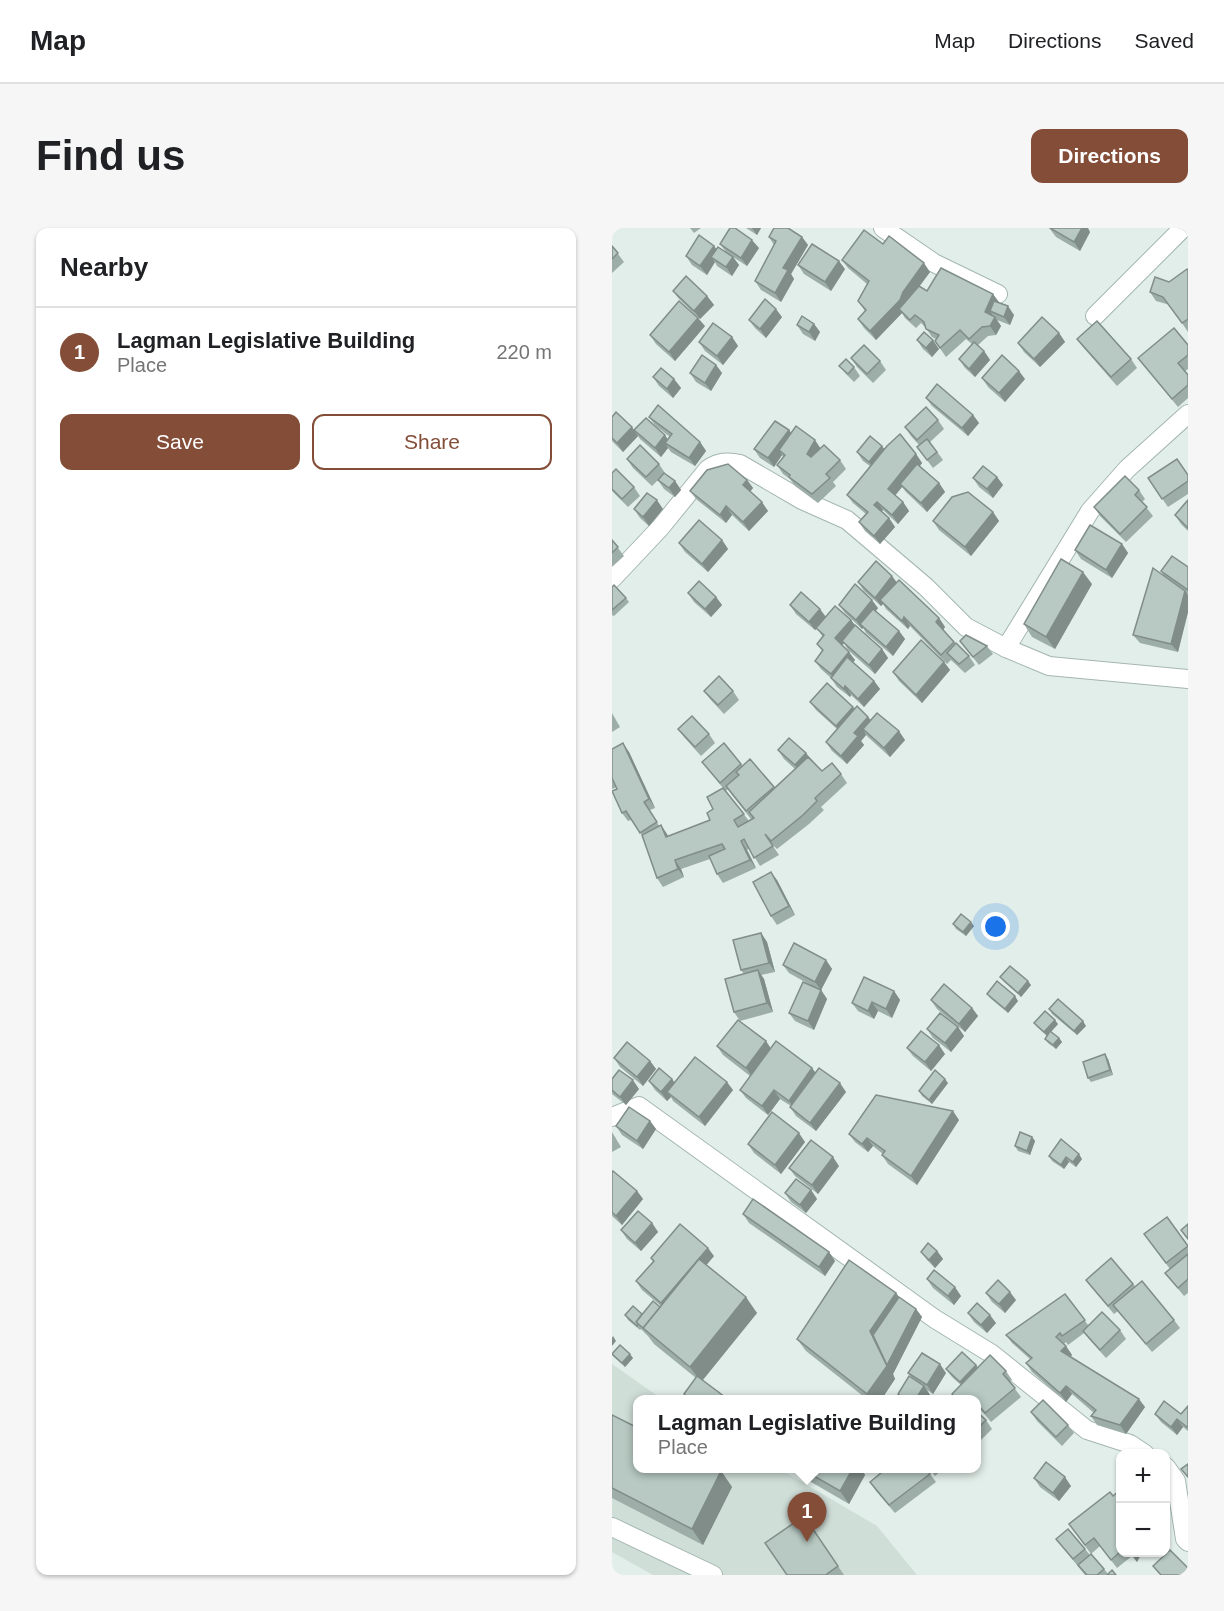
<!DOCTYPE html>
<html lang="en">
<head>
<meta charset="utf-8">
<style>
  body { margin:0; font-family:Arial,sans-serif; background:#f6f6f6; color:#202124 }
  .controls { position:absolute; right:18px; bottom:18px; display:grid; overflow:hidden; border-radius:12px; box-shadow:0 2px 4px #0004 }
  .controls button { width:54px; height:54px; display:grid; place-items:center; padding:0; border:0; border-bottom:2px solid #e0e0e0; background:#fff; color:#202124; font:30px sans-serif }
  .you { position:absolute; left:384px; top:699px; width:21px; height:21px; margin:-15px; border:4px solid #fff; border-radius:50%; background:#1a73e8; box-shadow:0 0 0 9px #1a73e833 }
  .badge { display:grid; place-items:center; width:39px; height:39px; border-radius:50%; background:#834d38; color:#fff; font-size:20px; font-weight:700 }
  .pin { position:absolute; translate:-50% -50px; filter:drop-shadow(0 2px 3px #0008) }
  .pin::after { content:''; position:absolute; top:32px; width:21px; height:18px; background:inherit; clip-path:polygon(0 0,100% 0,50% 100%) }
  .popup { position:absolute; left:21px; top:1167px; width:348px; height:78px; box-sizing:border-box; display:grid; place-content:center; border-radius:12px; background:#fff; filter:drop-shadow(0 2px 4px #0005); font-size:20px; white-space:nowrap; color:#757577 }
  .popup b { font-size:22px; color:#202124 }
  .popup::after { content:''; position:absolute; left:50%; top:100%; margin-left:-12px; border:12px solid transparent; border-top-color:#fff }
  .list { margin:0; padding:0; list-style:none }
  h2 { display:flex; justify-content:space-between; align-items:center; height:78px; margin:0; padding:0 24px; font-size:26px }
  h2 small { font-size:20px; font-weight:400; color:#757577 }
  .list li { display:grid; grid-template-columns:39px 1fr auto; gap:18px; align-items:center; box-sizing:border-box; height:90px; padding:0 24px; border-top:2px solid #e0e0e0 }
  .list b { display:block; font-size:22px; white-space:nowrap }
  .list p { margin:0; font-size:20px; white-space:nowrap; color:#757577 }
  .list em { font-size:20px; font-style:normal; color:#757577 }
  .actions { display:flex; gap:12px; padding:18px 24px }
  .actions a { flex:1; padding:14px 0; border:2px solid #834d38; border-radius:12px; text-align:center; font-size:21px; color:#834d38 }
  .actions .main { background:#834d38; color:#fff }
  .map { position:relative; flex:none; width:576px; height:1347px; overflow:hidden; border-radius:12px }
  header { display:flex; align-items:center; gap:36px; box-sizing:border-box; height:84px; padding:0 30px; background:#fff; border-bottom:2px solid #e0e0e0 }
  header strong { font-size:28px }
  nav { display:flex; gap:33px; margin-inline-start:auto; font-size:21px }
  .intro { display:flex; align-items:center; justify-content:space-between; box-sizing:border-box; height:144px; padding:0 36px }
  h1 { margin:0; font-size:42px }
  .button { padding:15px 27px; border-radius:12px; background:#834d38; color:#fff; font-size:21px; font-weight:700 }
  main { display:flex; gap:36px; padding:0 36px }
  aside { flex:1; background:#fff; border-radius:12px; box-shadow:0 2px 4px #0004 }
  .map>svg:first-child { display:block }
  .built { fill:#d0ded8 }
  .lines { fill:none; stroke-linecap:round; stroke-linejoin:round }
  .minor-casing { stroke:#a4b6b1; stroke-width:20 }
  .minor { stroke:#fff; stroke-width:18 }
  .wall { fill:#9dada7; fill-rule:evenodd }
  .shaded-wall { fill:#808d88 }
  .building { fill:#b7c9c2; stroke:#808d88; stroke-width:1.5 }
</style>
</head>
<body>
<header>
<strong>Map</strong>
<nav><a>Map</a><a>Directions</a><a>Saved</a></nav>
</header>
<div class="intro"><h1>Find us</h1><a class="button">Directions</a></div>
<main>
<aside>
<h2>Nearby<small></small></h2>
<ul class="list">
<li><span class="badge">1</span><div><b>Lagman Legislative Building</b><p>Place</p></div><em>220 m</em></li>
</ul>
<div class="actions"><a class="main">Save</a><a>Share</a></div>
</aside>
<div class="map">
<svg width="576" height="1347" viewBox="0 0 576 1347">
  <rect width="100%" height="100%" fill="#e2eee9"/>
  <path class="built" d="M0 1136 50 1171 26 1172V1240L168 1241 265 1298 305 1347H41L0 1324Z"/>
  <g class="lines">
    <defs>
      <g id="minor">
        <path d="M271 0 322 35 386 66"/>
        <path d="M483 88 569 2"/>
        <path d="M0 351 48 300 96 241C107 234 115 233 128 236L190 272 235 292 314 359 354 399 394 420 437 438 576 451"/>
        <path d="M394 420 478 283 515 241 576 186"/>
        <path d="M0 889 27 878 323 1091 380 1126 475 1202 518 1216 533 1226"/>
        <path d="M554 1239 564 1253 573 1311 576 1314"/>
        <path d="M0 1299 101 1347"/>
      </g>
    </defs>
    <use href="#minor" class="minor-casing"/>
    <use href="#minor" class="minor"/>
  </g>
  <g class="wall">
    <path d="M78 0H89L82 5Z"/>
    <path d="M134 0H149L145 7Z"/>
    <path d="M438 1 478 4 468 23 444 9Z"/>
    <path d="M157 9H190L196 17 179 46 182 51 169 74 149 62 143 53 162 17Z"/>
    <path d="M108 16 147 20 135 38 121 29 127 37 120 48 105 38 103 34 95 47 80 37 74 28 102 18 104 21 114 24Z"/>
    <path d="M271 16 318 44 307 59 315 63 386 74 402 87 398 97 385 92 389 98 384 107 376 108 366 117 372 123 378 132 363 149 353 140 347 131 360 116 354 111 334 129 323 113 324 111 320 109 313 99 309 95 304 100 293 90 290 85 264 112 252 100 246 91 253 83 246 73 255 56 236 40 230 32Z"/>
    <path d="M0 18 12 34 0 45Z"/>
    <path d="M186 37 233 41 219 63 192 46Z"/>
    <path d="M576 43V104L558 77 544 73 538 64Z"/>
    <path d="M61 63 95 68 102 77 88 91 67 71Z"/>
    <path d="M170 89 154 110 143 100 137 92Z"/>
    <path d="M202 96 208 104 203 113 191 106 185 97Z"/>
    <path d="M93 98 63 133 44 116 38 107Z"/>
    <path d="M447 105 453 114 428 139 412 124 406 115Z"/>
    <path d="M120 109 126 118 111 137 93 123 87 114Z"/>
    <path d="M465 111 519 131 525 140 505 158 471 119Z"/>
    <path d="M305 112 327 121 320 129 311 121Z"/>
    <path d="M576 117V141L573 143 576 147V170L566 179 526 130Z"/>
    <path d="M239 130 268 133 274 142 261 155 245 139Z"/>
    <path d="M104 137 110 145 99 163 84 154 78 145Z"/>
    <path d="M227 138 242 139 248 148 242 154 234 146Z"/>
    <path d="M41 149 62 151 69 160 61 170 47 158Z"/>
    <path d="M370 150 413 151 393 174 376 159Z"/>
    <path d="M314 170 361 187 367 195 356 208 320 178Z"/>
    <path d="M0 189 23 202 56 211 58 209 43 197 37 189 88 214 94 223 83 238 59 224 56 220 49 229 28 211 26 208 11 224 0 213Z"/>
    <path d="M326 192 332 201 318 214 331 232 321 240 305 219 307 217 299 208 293 199Z"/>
    <path d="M177 202 179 205 208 220 228 232 234 241 221 254 224 258 206 275 183 258 178 251 171 246 165 237 171 229 170 227 162 239 148 230 142 221Z"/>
    <path d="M272 221 304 226 310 235 308 238 327 255 333 264 315 284 294 264 290 259 283 267 291 274 297 283 286 296 271 282 270 283 277 290 283 299 268 316 253 303 247 294 254 286 241 275 235 267 258 238 251 233 245 224Z"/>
    <path d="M15 231 47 236 53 245H52L63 253 69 262 63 269 52 261 46 252 48 250 40 258 21 240Z"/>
    <path d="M0 245 22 259 28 268 16 279 0 263Z"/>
    <path d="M576 246V266L556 279 536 250Z"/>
    <path d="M385 249 391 257 381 270 367 259 361 250Z"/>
    <path d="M135 252 141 260 138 264 156 283 137 303 120 287 114 295 84 271 78 263Z"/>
    <path d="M527 262 533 271 530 274 541 288 514 314 488 288 482 279Z"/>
    <path d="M576 272V303L569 296 563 287Z"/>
    <path d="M22 281H51L37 298 28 290Z"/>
    <path d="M381 284 387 293 359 328 327 302 321 293Z"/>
    <path d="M0 312 12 328 0 339Z"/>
    <path d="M110 312 116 321 96 344 73 324 67 315Z"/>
    <path d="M510 316 516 325 500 350 469 331 463 322Z"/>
    <path d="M576 339V366H575L576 367V384L566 424 528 415 521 407 552 348 549 343Z"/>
    <path d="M246 354H285L327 390 333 399 331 402 344 416 357 428 363 437 353 445 339 432 335 436 298 398 296 401 274 381 271 376 269 378 252 363Z"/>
    <path d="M480 356 443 421 420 409 412 396Z"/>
    <path d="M0 359 14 370 17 374 2 388 0 387Z"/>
    <path d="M76 365 104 369 110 377 99 389 82 374Z"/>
    <path d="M178 377 214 389 239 392 243 397 270 421 276 430 263 446 236 422 232 415 230 417 243 432 241 434 262 453 268 461 252 479 239 467 238 469 225 459 219 450 209 441 203 433 210 423 205 416 211 409 205 401 203 402 184 386Z"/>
    <path d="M227 377 266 380 264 383 287 403 293 411 281 428 254 405 251 400 250 401 233 385Z"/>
    <path d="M348 413 375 418 381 426 367 437Z"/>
    <path d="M332 434 338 442 310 475 287 453 281 444Z"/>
    <path d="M92 463H121L127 472 112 486 98 471Z"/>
    <path d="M198 474 242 481 256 489 259 492 293 512 278 529 257 510 254 507 249 513 252 517 235 536 220 523 214 514 225 501 204 482Z"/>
    <path d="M0 485 8 499 0 504Z"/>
    <path d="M66 501 97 506 103 515 89 528 72 509Z"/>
    <path d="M112 515 131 538 138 531 163 560 183 541 172 531 166 522 194 525 210 543 229 546 235 555 209 579 212 582 197 596 165 621 159 615 167 627 148 638 137 620 135 622 144 640 111 655 105 646 98 631 69 641 72 649 51 659 45 650 30 607 19 592 16 593 10 585 5 559 0 561V521L17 524 43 580 38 582 47 598 49 597 56 608 98 592 101 581 111 560 90 534ZM116 561 120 567 139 591 137 593 114 563Z"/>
    <path d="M165 652 183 687 165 697 159 688Z"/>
    <path d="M341 696 362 698 354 708 344 701Z"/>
    <path d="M149 705 155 714 163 744 149 747 152 751 161 784 128 793 122 784 132 746 129 742Z"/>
    <path d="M214 732 220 741 209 762 215 771 202 802 183 793 177 785 204 760 177 745 171 737Z"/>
    <path d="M388 749 419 757 409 769 392 754Z"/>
    <path d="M282 763 288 772 280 790 266 783 262 791 246 783 240 775Z"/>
    <path d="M375 766 406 773 396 785 378 770Z"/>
    <path d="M319 772 360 780 366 788 353 804 325 781Z"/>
    <path d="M437 781 474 798 465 807 440 786Z"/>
    <path d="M422 795 446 796 439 804 447 810 450 814 444 821 436 815 433 811 435 808 425 799Z"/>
    <path d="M346 799 352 808 339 824 321 810 315 801Z"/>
    <path d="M105 818 158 820 200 840 204 845 234 864 204 903 184 888 178 879 179 878 168 871 156 887 134 870 128 862 138 848 111 827Z"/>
    <path d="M295 820 333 826 319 843 301 828Z"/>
    <path d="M2 830 38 833 44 841 31 858 8 839Z"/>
    <path d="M496 831 501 847 479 854 476 850Z"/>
    <path d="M0 851 27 861 14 877 0 866Z"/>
    <path d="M60 851 63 855 121 862 93 898 61 873 59 869 55 873 43 862 37 853Z"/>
    <path d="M336 855 320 876 310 868 307 863Z"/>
    <path d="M347 892 305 957 276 936 270 927 271 926 261 918 256 924 243 914 237 906Z"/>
    <path d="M38 893 44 901 31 921 10 907 4 898Z"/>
    <path d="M0 904 9 919 0 924Z"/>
    <path d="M420 909 423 913 418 927 406 923 403 918Z"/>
    <path d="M193 914 169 946 142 925 136 916Z"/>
    <path d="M437 928 470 931 464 939 457 934 452 941 440 933Z"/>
    <path d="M227 938 206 966 183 948 177 940Z"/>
    <path d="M0 945 25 963 31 971 10 997 0 988Z"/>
    <path d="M199 962 205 971 194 985 179 974 173 965Z"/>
    <path d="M131 986 217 1024 223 1033 213 1048 137 995Z"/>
    <path d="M40 995 46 1004 29 1023 15 1011 9 1002Z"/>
    <path d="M532 1006 576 1018V1065L572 1068 553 1045 558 1041Z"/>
    <path d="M325 1023 331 1031 323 1040 315 1032 309 1024Z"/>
    <path d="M102 1028 94 1037 145 1085 91 1152 117 1172H76L72 1166 84 1150 42 1116 36 1108 29 1101 28 1102 16 1092 13 1087 30 1086 49 1078 30 1062 24 1053 41 1034 39 1030Z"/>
    <path d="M315 1051 349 1068 342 1077 321 1060Z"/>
    <path d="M474 1052 521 1056 523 1058 562 1092 568 1100 540 1124 506 1083 502 1086 480 1060Z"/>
    <path d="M284 1065 287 1069 304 1081 310 1089 281 1146 283 1151 269 1172H256L194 1123 185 1111Z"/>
    <path d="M374 1065 404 1072 393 1085 380 1074Z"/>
    <path d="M453 1066 476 1097 508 1102 514 1111 494 1130 477 1111 472 1105 456 1117 454 1114 452 1116 460 1127 458 1129 533 1179 514 1206 485 1197 479 1188 482 1185 460 1166 454 1174 420 1144 414 1135 419 1132 400 1115 394 1107Z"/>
    <path d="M356 1085 384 1095 375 1105 362 1094Z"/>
    <path d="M0 1127 21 1130 13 1139 3 1130Z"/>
    <path d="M364 1137 366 1140 394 1143 400 1152 398 1154 409 1169 379 1194 369 1182 366 1185 374 1192 380 1201 364 1217V1172H344L340 1166 349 1157 340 1149 334 1141Z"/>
    <path d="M296 1145H334L321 1166 315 1162 318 1167 315 1172H290L286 1166 300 1150Z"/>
    <path d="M576 1178V1203L571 1199 565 1207 549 1194 543 1186H569Z"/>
    <path d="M419 1184 456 1197 462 1205 450 1218 425 1193Z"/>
    <path d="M0 1187 109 1243 120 1259 91 1317 0 1270Z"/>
    <path d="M175 1240H249L253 1247 237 1276Z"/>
    <path d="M317 1240H332L323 1248Z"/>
    <path d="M318 1246 324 1254 283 1285 264 1263 258 1254Z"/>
    <path d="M422 1250 459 1258 447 1273 428 1259Z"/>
    <path d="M508 1262V1324H530L525 1334 520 1328 505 1340 488 1318 479 1326 457 1296 501 1268Z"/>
    <path d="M192 1288 232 1347H175Z"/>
    <path d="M444 1311 473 1321 478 1327 492 1341 496 1346 504 1347H473Z"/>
  </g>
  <g class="shaded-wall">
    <path d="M140 0H149L145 7Z"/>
    <path d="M470 0H476L478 4 468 23 462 14Z"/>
    <path d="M190 9 196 17 179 46 182 51 169 74 163 65 171 40Z"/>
    <path d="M140 12 147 20 135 38 129 30Z"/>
    <path d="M102 18 108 26 99 29 103 34 95 47 88 38Z"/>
    <path d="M121 29 127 37 120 48 114 39Z"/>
    <path d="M227 33 233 41 219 63 213 54Z"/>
    <path d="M312 35 318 44 297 72 287 81 290 85 264 112 258 103 291 64Z"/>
    <path d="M381 66 387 74 378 83 381 88 379 93 373 84Z"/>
    <path d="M95 68 102 77 88 91 82 83Z"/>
    <path d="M396 78 402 87 398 97 392 89Z"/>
    <path d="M164 81 170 89 154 110 148 101Z"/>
    <path d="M383 89 389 98 384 107 378 98Z"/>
    <path d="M86 90 93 98 63 133 57 124Z"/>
    <path d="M202 96 208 104 203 113 197 104Z"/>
    <path d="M447 105 453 114 428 139 422 131Z"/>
    <path d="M120 109 126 118 111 137 105 128Z"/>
    <path d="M321 112 327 121 320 129 314 120Z"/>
    <path d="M372 123 378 132 363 149 357 141Z"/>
    <path d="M104 137 110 145 99 163 93 155Z"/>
    <path d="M407 143 413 151 393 174 387 165Z"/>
    <path d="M62 151 69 160 61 170 55 161Z"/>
    <path d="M361 187 367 195 356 208 350 200Z"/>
    <path d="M20 199 26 208 11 224 5 215Z"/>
    <path d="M177 202 183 210 167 222 170 227 162 239 156 230Z"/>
    <path d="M53 207 59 216 53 215 56 220 49 229 43 220Z"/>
    <path d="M203 212 209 221 201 234 195 226Z"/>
    <path d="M88 214 94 223 83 238 77 230Z"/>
    <path d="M270 218 276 226 263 243 257 234Z"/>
    <path d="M304 226 310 235 291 258 288 256 290 259 282 269 276 261Z"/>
    <path d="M385 249 391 257 381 270 375 261Z"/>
    <path d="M135 252 141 260 137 265 131 257Z"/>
    <path d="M63 253 69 262 63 269 57 260Z"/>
    <path d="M327 255 333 264 315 284 309 275Z"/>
    <path d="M45 272 51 281 37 298 31 289Z"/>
    <path d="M150 274 156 283 137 303 131 294Z"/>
    <path d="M265 274 271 282 268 285 262 277Z"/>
    <path d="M291 274 297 283 286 296 280 287Z"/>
    <path d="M114 278 120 287 114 295 108 287Z"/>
    <path d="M381 284 387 293 359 328 353 319Z"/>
    <path d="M277 290 283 299 268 316 262 308Z"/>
    <path d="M110 312 116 321 96 344 90 336Z"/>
    <path d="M510 316 516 325 500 350 494 342Z"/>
    <path d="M471 344 480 356 443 421 434 409Z"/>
    <path d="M280 348 286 356 268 372 271 376 269 378 263 370Z"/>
    <path d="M573 363 576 367V384L566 424 559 416Z"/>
    <path d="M104 369 110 377 99 389 93 381Z"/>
    <path d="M260 372 266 380 251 399 248 396 251 400 250 401 244 392Z"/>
    <path d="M208 381 214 389 203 402 197 394Z"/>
    <path d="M292 389 298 398 296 401 290 393Z"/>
    <path d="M327 390 333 399 330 403 324 394Z"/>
    <path d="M239 392 245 400 230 413 232 415 229 419 223 410Z"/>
    <path d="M287 403 293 411 281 428 274 419Z"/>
    <path d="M270 421 276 430 263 446 257 437Z"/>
    <path d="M237 424 243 432 225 455 219 446Z"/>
    <path d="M332 434 338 442 310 475 304 467Z"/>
    <path d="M262 453 268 461 252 479 246 471Z"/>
    <path d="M233 458 239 467 238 469 232 461Z"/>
    <path d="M241 479 247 488 230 506 224 498Z"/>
    <path d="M256 489 262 497 251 501 254 507 249 513 252 517 235 536 229 528 242 505Z"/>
    <path d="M287 503 293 512 278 529 272 520Z"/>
    <path d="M11 515 17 524 43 580 37 571Z"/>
    <path d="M194 525 200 534 189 546 183 537Z"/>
    <path d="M49 597 55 606 60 618 54 609Z"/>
    <path d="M129 613 135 622 144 640 138 632Z"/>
    <path d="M63 632 69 641 72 649 66 641Z"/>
    <path d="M159 644 165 652 183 687 177 678Z"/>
    <path d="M359 694 362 698 354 708 351 704Z"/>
    <path d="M149 705 155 714 163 744 157 735Z"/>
    <path d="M214 732 220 741 209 762 215 771 202 802 196 793 209 762 203 754Z"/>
    <path d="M146 742 152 751 161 784 155 775Z"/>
    <path d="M416 753 419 757 409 769 406 765Z"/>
    <path d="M282 763 288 772 280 790 274 781Z"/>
    <path d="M403 768 406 773 396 785 393 781Z"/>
    <path d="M260 774 266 783 262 791 256 783Z"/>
    <path d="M360 780 366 788 353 804 347 796Z"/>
    <path d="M443 792 446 796 435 808 432 804Z"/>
    <path d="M471 793 474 798 465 807 462 803Z"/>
    <path d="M346 799 352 808 339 824 333 815Z"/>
    <path d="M447 810 450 814 444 821 441 817Z"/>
    <path d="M154 813 160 822 140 848 134 840Z"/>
    <path d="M327 817 333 826 319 843 313 834Z"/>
    <path d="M493 826 496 831 501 847 498 842Z"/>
    <path d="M38 833 44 841 31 858 25 849Z"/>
    <path d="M200 840 206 849 183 881 177 873Z"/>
    <path d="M60 851 66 860 55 864 59 869 55 873 49 864Z"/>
    <path d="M333 851 336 855 320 876 317 872Z"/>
    <path d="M21 852 27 861 14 877 8 869Z"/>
    <path d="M115 854 121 862 93 898 87 889Z"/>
    <path d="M228 855 234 864 204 903 198 895Z"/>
    <path d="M162 862 168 871 156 887 150 878Z"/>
    <path d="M341 883 347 892 305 957 299 948Z"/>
    <path d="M38 893 44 901 31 921 25 913Z"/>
    <path d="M187 905 193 914 169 946 163 937Z"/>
    <path d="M420 909 423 913 418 927 415 923Z"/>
    <path d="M255 910 261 918 256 924 250 916Z"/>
    <path d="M467 926 470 931 464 939 461 934Z"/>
    <path d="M221 929 227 938 206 966 200 957Z"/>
    <path d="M454 929 457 934 452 941 449 937Z"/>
    <path d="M199 962 205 971 194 985 188 977Z"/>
    <path d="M25 963 31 971 10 997 4 988Z"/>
    <path d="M40 995 46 1004 29 1023 23 1015Z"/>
    <path d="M96 1020 102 1028 55 1084 49 1075Z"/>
    <path d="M325 1023 331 1031 323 1040 317 1032Z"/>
    <path d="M217 1024 223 1033 213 1048 207 1039Z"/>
    <path d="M343 1059 349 1068 342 1077 336 1068Z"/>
    <path d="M398 1064 404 1072 393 1085 387 1076Z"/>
    <path d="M284 1065 293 1077 304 1081 310 1089 281 1146 283 1151 269 1172H259L255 1166 258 1103Z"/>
    <path d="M134 1069 145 1085 89 1154 78 1139Z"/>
    <path d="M378 1087 384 1095 375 1105 369 1097Z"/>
    <path d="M1 1108 4 1113 0 1118V1110Z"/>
    <path d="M454 1118 460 1127 455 1132 449 1123Z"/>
    <path d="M18 1126 21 1130 13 1139 10 1135Z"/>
    <path d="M328 1136 334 1145 321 1166 315 1157Z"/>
    <path d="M364 1137 370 1145 354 1162 348 1154Z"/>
    <path d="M312 1158 318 1167 315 1172H303Z"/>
    <path d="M454 1158 460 1166 454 1174 448 1165Z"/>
    <path d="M527 1171 533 1179 514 1206 508 1197Z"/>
    <path d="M565 1191 571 1199 565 1207 559 1199Z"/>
    <path d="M241 1240H249L253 1247 237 1276 228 1263Z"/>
    <path d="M109 1243 120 1259 91 1317 80 1301Z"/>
    <path d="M453 1249 459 1258 447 1273 441 1265Z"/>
    <path d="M519 1324H530L525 1334 519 1325Z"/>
  </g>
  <g class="building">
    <path d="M118 0H123L140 12 129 30 108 16Z"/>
    <path d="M162 0H176L190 9 171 40 176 42 163 65 143 53 164 13 157 9Z"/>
    <path d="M438 0H470L462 14Z"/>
    <path d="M252 2 271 16 277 8 312 35 291 64 288 72 258 103 246 91 254 82 246 73 257 53 230 32Z"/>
    <path d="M87 7 102 18 88 38 74 28Z"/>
    <path d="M200 16 227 33 213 54 186 37Z"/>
    <path d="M0 18 6 25 0 31Z"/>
    <path d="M106 19 121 29 114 39 99 29Z"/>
    <path d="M329 40 381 66 373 84 383 89 378 98 370 99 357 111 348 102 328 120 323 113 327 107 314 101 312 94 303 87 298 92 287 81 307 58 315 63Z"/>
    <path d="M575 41 576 43V91L570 95 551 69 538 64 543 49 557 54Z"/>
    <path d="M74 48 95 68 82 83 61 63Z"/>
    <path d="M153 71 164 81 148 101 137 92Z"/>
    <path d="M67 73 86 90 57 124 38 107Z"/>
    <path d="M382 73 396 78 392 89 378 83Z"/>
    <path d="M190 88 202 96 197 104 185 97Z"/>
    <path d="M430 89 447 105 422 131 406 115Z"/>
    <path d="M485 93 519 131 499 149 465 111Z"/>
    <path d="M101 95 120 109 105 128 87 114Z"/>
    <path d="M562 100 576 117V127L566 135 576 147V157L560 171 526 130Z"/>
    <path d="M312 104 321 112 314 120 305 112Z"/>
    <path d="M362 114 372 123 357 141 347 131Z"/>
    <path d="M252 117 268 133 255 146 239 130Z"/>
    <path d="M90 127 104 137 93 155 78 145Z"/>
    <path d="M390 127 407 143 387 165 370 150Z"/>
    <path d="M234 131 242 139 236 146 227 138Z"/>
    <path d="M49 140 62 151 55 161 41 149Z"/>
    <path d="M325 156 361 187 350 200 314 170Z"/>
    <path d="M46 177 88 214 77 230 53 215 60 206 37 189Z"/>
    <path d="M314 179 326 192 305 212 293 199Z"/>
    <path d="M4 184 20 199 5 215 0 210V189Z"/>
    <path d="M34 190 53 207 43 220 22 202Z"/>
    <path d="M163 193 177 202 156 230 142 221Z"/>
    <path d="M184 198 203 212 195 226 199 229 212 217 228 232 214 246 218 250 200 266 177 249 178 247 165 237 173 227 167 222Z"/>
    <path d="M288 206 304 226 276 261 291 274 280 287 265 274 262 277 277 290 262 308 247 294 256 284 235 267 275 218Z"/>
    <path d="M258 208 270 218 257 234 245 224Z"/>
    <path d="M315 211 325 224 315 232 305 219Z"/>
    <path d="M28 217 47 236 34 249 15 231Z"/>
    <path d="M565 231 576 247V253L550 271 536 250Z"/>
    <path d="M116 236 135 252 131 257 150 274 131 294 114 278 108 287 78 263 95 242Z"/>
    <path d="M305 236 327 255 309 275 288 256Z"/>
    <path d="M371 238 385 249 375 261 361 250Z"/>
    <path d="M4 241 22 259 10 271 0 261V245Z"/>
    <path d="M52 245 63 253 57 260 46 252Z"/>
    <path d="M513 248 527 262 523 267 535 279 508 306 482 279Z"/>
    <path d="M356 264 381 284 353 319 321 293 340 269Z"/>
    <path d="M35 265 45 272 31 289 22 281Z"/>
    <path d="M576 272V300L563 287Z"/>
    <path d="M87 292 110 312 90 336 67 315Z"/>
    <path d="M478 297 510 316 494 342 463 322Z"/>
    <path d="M0 312 6 319 0 325Z"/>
    <path d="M560 328 576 339V362L549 343Z"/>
    <path d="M449 331 471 344 434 409 412 396Z"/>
    <path d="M264 333 280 348 263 370 246 354Z"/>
    <path d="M541 340 573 363 559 416 521 407Z"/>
    <path d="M287 352 327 390 324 394 342 414 329 427 292 389 290 393 268 372Z"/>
    <path d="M87 353 104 369 93 381 76 365Z"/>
    <path d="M243 356 260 372 244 392 227 377Z"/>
    <path d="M2 357 14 370 0 382V359Z"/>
    <path d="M189 364 208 381 197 394 178 377Z"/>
    <path d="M223 378 239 392 223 410 237 424 219 446 203 433 211 422 205 416 212 407 204 400Z"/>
    <path d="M261 381 287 403 274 419 248 396Z"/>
    <path d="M243 397 270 421 257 437 230 413Z"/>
    <path d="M354 407 375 418 361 429 348 413Z"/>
    <path d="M309 412 332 434 304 467 281 444Z"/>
    <path d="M344 415 357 428 347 436 335 425Z"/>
    <path d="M235 429 262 453 246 471 233 458 232 461 219 450Z"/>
    <path d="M107 448 121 463 106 477 92 463Z"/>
    <path d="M215 455 241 479 224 498 198 474Z"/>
    <path d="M245 478 256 489 242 505 246 508 229 528 214 514Z"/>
    <path d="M265 485 287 503 272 520 251 501Z"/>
    <path d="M80 488 97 506 83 519 66 501Z"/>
    <path d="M177 510 194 525 183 537 166 522Z"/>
    <path d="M11 515 37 571 32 574 45 594 28 605 14 583 10 585 0 563 5 561 0 550V521Z"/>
    <path d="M112 515 129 536 108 555 90 534Z"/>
    <path d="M196 529 210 543 220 535 229 546 203 570 205 573 191 587 159 613 153 606 161 618 142 630 132 611 129 613 138 632 105 646 97 628 113 621 110 616 63 632 66 641 45 650 30 607 49 597 54 609 98 592 95 585 101 581 95 569 111 560 132 586 122 592 126 599 142 590 137 584Z"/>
    <path d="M138 531 162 559 134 583 114 558 127 547 124 544Z"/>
    <path d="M159 644 177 678 159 688 141 654Z"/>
    <path d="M349 686 359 694 351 704 341 696Z"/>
    <path d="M149 705 157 735 129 742 121 712Z"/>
    <path d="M182 715 214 732 203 754 171 737Z"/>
    <path d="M398 738 416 753 406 765 388 749Z"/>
    <path d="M146 742 155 775 122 784 113 751Z"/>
    <path d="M252 749 282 763 274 781 260 774 256 783 240 775Z"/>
    <path d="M385 753 403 768 393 781 375 766Z"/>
    <path d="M191 754 209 762 196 793 177 785Z"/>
    <path d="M332 756 360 780 347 796 319 772Z"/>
    <path d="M446 771 471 793 462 803 437 781Z"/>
    <path d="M433 783 443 792 432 804 422 795Z"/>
    <path d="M328 785 346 799 333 815 315 801Z"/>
    <path d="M126 792 154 813 134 840 105 818Z"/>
    <path d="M309 803 327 817 313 834 295 820Z"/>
    <path d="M438 803 447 810 441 817 433 811Z"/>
    <path d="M164 813 200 840 177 873 162 862 150 878 128 862Z"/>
    <path d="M15 814 38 833 25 849 2 830Z"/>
    <path d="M493 826 498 842 476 850 471 834Z"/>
    <path d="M83 829 115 854 87 889 55 864Z"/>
    <path d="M47 840 60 851 49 864 37 853Z"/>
    <path d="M207 840 228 855 198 895 178 879Z"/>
    <path d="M7 842 21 852 8 869 0 862V851Z"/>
    <path d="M323 842 333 851 317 872 307 863Z"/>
    <path d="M264 867 341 883 299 948 270 927 273 923 255 910 250 916 237 906Z"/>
    <path d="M17 879 38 893 25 913 4 898Z"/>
    <path d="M160 884 187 905 163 937 136 916Z"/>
    <path d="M408 904 420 909 415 923 403 918Z"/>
    <path d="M449 911 467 926 461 934 454 929 449 937 437 928Z"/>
    <path d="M199 912 221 929 200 957 177 940Z"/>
    <path d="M1 943 25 963 4 988 0 984V945Z"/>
    <path d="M184 951 199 962 188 977 173 965Z"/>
    <path d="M141 971 217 1024 207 1039 131 986Z"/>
    <path d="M26 983 40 995 23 1015 9 1002Z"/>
    <path d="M555 989 576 1018 554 1035 532 1006Z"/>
    <path d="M68 996 96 1020 49 1075 24 1053 42 1033 39 1030Z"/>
    <path d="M576 996V1011L569 1002Z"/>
    <path d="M316 1015 325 1023 317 1032 309 1024Z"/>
    <path d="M576 1026V1051L566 1060 553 1045Z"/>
    <path d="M499 1030 521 1056 496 1078 474 1052Z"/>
    <path d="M87 1031 134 1069 78 1139 31 1100Z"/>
    <path d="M237 1032 284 1065 258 1103 275 1138 255 1166 185 1111Z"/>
    <path d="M322 1042 343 1059 336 1068 315 1051Z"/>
    <path d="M386 1052 398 1064 387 1076 374 1065Z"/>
    <path d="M530 1053 562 1092 534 1116 501 1077Z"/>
    <path d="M453 1066 473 1092 450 1108 448 1105 444 1109 454 1118 449 1123 527 1171 508 1197 479 1188 484 1182 454 1158 448 1165 414 1135 420 1130 394 1107Z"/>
    <path d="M287 1069 304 1081 275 1137 261 1107Z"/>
    <path d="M41 1073 48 1079 31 1100 24 1094Z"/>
    <path d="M365 1075 378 1087 369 1097 356 1085Z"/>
    <path d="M21 1078 30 1086 24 1094 26 1096 25 1098 13 1087Z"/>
    <path d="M490 1084 508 1102 488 1122 471 1103Z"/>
    <path d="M8 1117 18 1126 10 1135 0 1126Z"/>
    <path d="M350 1124 364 1137 348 1154 334 1141Z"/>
    <path d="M310 1125 328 1136 315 1157 296 1145Z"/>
    <path d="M378 1127 394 1143 391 1146 403 1160 373 1185 364 1175V1172H346L340 1166Z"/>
    <path d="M85 1148 117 1172H79L72 1166Z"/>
    <path d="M297 1148 312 1158 303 1172H295L286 1166Z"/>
    <path d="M431 1172 456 1197 444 1209 419 1184Z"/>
    <path d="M552 1173 569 1186 576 1178V1198L575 1199 565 1191 559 1199 543 1186Z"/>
    <path d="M364 1183 374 1192 364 1202Z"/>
    <path d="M0 1187 26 1200V1240H103L109 1243 80 1301 0 1260Z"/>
    <path d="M434 1234 453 1249 441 1265 422 1250Z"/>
    <path d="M576 1236V1249L569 1241Z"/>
    <path d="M188 1240H241L228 1263Z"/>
    <path d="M275 1240H313L318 1246 277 1277 258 1254Z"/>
    <path d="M508 1262V1324L499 1332 482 1310 473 1317 457 1296 498 1264 501 1268Z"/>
    <path d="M192 1288 226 1338 215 1346V1347H175L153 1315Z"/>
    <path d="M456 1301 473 1321 461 1331 444 1311Z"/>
    <path d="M558 1322 576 1340V1347H549L541 1338Z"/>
    <path d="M479 1326 492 1341 485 1347H475L466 1337Z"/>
    <path d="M500 1342 504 1347H495Z"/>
  </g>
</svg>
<div class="controls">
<button>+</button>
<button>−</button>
</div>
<div class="you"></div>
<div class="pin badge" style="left:195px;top:1314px">1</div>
<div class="popup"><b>Lagman Legislative Building</b>Place</div>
</div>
</main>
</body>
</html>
